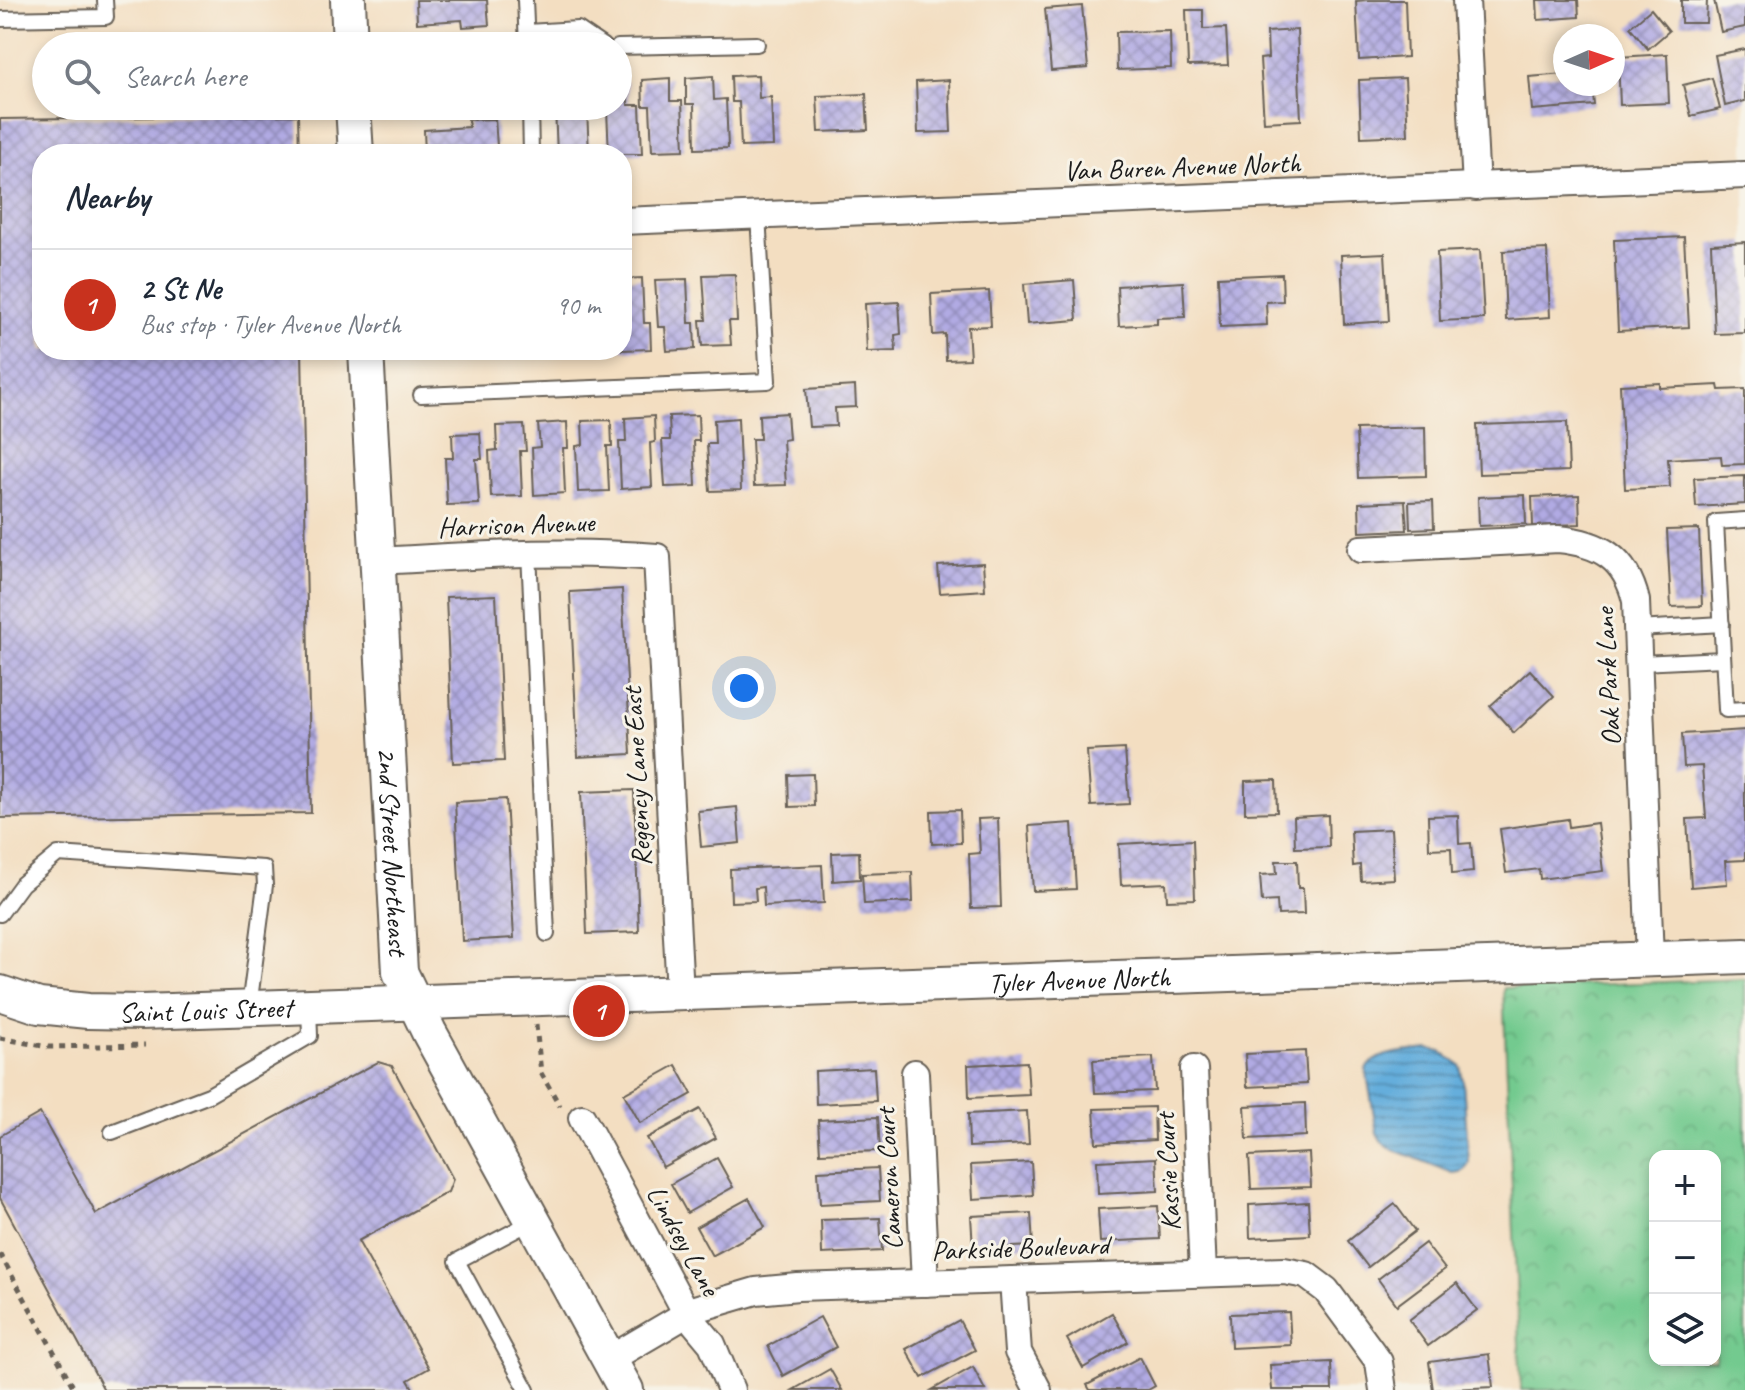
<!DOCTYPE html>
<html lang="en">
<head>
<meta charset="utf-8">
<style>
  body { margin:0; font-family:Caveat,sans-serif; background:#f6f6f7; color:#1f2937 }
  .controls { position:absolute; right:24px; bottom:24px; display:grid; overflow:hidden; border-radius:16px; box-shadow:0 4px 12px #0003 }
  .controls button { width:72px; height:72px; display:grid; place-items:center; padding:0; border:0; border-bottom:2px solid #e0e1e3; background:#fff; color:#1f2937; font:40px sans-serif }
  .compass { position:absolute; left:1553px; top:24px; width:72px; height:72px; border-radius:50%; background:#fff; box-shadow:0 4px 12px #0003; rotate:87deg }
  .you { position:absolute; left:744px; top:688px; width:28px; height:28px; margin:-20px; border:6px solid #fff; border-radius:50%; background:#1a73e8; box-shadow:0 0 0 12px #1a73e833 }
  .badge { display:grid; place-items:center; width:52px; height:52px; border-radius:50%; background:#c8321e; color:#fff; font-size:26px; font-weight:700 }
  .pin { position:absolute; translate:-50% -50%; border:4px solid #fff; box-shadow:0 2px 8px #0006 }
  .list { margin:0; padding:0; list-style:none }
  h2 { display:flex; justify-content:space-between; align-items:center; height:104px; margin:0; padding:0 32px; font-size:34px }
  h2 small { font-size:26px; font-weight:400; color:#747a83 }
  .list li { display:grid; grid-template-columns:52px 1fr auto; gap:24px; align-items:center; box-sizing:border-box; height:112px; padding:0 32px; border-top:2px solid #e0e1e3 }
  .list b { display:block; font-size:30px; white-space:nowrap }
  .list p { margin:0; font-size:26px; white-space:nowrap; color:#747a83 }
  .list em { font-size:26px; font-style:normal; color:#747a83 }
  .icon { flex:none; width:44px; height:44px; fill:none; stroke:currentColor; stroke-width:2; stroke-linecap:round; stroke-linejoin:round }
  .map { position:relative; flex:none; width:1745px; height:1390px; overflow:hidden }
  .search { position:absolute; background:#fff; box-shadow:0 4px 12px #0003; left:32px; top:32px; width:600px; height:88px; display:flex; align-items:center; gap:20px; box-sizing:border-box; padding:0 28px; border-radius:44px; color:#747a83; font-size:30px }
  .panel { position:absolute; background:#fff; box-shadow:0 4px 12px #0003; left:32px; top:144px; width:600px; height:216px; border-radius:32px }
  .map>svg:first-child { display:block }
  .park { fill:url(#park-crowns); stroke:#487356; stroke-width:2; fill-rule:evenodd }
  .water { fill:url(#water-rules); stroke:#40657c; stroke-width:2 }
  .building { fill:url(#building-cross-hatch) }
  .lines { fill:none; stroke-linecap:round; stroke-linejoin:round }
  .service-casing { stroke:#676056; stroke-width:18 }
  .minor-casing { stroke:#676056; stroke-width:30 }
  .tertiary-casing { stroke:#676056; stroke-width:38 }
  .path { stroke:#676056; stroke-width:5; stroke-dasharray:6 6; stroke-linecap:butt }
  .service { stroke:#fff; stroke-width:14 }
  .minor { stroke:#fff; stroke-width:26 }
  .tertiary { stroke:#fff; stroke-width:34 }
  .labels { text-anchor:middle; stroke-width:6; stroke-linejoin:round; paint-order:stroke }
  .street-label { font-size:28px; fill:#1c1c1c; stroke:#f7f3e8 }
</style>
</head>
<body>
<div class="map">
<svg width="1745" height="1390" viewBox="0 0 1745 1390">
  <defs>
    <pattern id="park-crowns" width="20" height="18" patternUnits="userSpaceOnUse" patternTransform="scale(2)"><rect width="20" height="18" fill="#73ca8f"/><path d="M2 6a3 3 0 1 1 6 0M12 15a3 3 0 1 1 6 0" fill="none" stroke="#63ad7b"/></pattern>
    <pattern id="water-rules" width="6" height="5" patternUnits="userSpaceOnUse" patternTransform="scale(2)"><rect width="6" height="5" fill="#65aedc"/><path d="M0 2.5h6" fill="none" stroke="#528db2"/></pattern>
    <pattern id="building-cross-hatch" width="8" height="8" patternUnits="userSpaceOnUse" patternTransform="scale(2)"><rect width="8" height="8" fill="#b1aae3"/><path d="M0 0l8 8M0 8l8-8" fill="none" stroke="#8f8ab7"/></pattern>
  </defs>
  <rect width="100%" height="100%" fill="#f7f3e8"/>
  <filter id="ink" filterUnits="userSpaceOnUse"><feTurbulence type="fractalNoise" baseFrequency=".0125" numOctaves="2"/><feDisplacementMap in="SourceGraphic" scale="16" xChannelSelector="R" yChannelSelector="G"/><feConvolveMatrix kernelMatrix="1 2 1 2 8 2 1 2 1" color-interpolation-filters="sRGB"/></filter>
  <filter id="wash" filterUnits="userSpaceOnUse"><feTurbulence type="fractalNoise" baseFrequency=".006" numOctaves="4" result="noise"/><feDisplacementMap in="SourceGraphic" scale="32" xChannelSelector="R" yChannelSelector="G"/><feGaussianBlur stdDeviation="1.8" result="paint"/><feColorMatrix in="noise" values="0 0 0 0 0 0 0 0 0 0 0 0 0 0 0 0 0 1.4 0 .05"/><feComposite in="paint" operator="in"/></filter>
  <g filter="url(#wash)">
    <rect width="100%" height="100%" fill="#f3dec1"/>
    <path class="park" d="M1745 979V1390H1521L1503 988ZM1655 1156H1715V1360H1655Z"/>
    <path class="water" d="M1428 1049 1441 1052 1460 1065 1463 1081 1469 1163C1465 1171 1462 1172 1453 1173L1387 1147 1382 1142 1377 1133 1366 1069C1377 1051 1408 1052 1428 1049Z"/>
    <g id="blocks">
      <g class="building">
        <path d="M416 0H487L489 25 463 27 462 20 417 23Z"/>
        <path d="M1368 0H1405L1407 57 1359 60 1356 1Z"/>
        <path d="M1537 0H1578L1579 17 1538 20Z"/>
        <path d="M1681 0H1707L1706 23H1681Z"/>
        <path d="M1714 0H1745V27L1721 32Z"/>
        <path d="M1082 6 1088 68 1051 71 1045 9Z"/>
        <path d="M1651 9 1669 31 1648 49 1630 27Z"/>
        <path d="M1186 10H1203V29L1226 28 1228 65 1188 66Z"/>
        <path d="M1297 30 1301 120 1264 122 1260 59 1268 58 1267 32Z"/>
        <path d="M1170 31 1171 68 1117 70 1116 32Z"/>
        <path d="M467 33V46H419L418 36Z"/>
        <path d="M1745 49V101L1725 106 1715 55Z"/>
        <path d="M1667 54 1669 103 1620 105 1618 57Z"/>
        <path d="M1565 74V84H1592L1594 105 1532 110 1529 77Z"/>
        <path d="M758 75 759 98 771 97 773 146 741 147 739 102H732L731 76Z"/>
        <path d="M713 76 714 100 726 99 728 148 695 149 694 104H686V78Z"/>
        <path d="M670 78V101H682L684 150 652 151 650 106H643L642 80Z"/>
        <path d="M1405 78 1408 135 1361 137 1359 80Z"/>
        <path d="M1712 78 1720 109 1691 116 1683 85Z"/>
        <path d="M949 80 951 132 918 133 916 82Z"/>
        <path d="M627 82 628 105H640L642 154H609L607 110H601V106H618V83Z"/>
        <path d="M866 94 868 130 819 132 817 96Z"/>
        <path d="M467 106H494V111L468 113Z"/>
        <path d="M567 106H595V108L587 109 589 154H557L555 107Z"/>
        <path d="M298 115 299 154H42V350H302L311 813 0 818V119Z"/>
        <path d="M495 119 497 146 474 148V154H425L424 130 469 127 468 120Z"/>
        <path d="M1684 237 1689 327 1618 331 1614 240Z"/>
        <path d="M1745 242V333L1715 334 1711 244Z"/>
        <path d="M1547 249 1550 317 1506 320 1503 251Z"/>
        <path d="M1480 250 1484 319 1440 321 1437 252Z"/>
        <path d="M1385 253 1389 321 1344 324 1341 255Z"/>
        <path d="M735 274 737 321H729L731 345 702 346 700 320H706L703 275Z"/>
        <path d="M1282 274 1283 301 1266 302 1267 325 1220 327 1218 277Z"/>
        <path d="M642 278 644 323H650L651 349 622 350V279Z"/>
        <path d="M687 279 689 323H694L695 349 667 351 665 327H658L655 280Z"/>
        <path d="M1074 280 1077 320 1027 324 1024 284Z"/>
        <path d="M1183 282 1185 317 1157 318V324L1119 326 1117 286Z"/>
        <path d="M989 291 991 326 968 327 970 359 946 360 945 334 933 335 931 294Z"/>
        <path d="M899 302 901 334 895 335 896 351 867 352 865 304Z"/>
        <path d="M492 350H520L521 355 492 356Z"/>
        <path d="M535 350H564V353L536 355Z"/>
        <path d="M1660 383V388L1718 385 1719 390 1745 389V464L1722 465 1721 456 1668 459 1670 487 1625 489 1620 385Z"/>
        <path d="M855 386 856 407 835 408 836 426 809 427 806 389Z"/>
        <path d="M787 413 789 439 783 440 786 485 754 486 752 439H760L759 415Z"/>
        <path d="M698 415 699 441H694L696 486 665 487 662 440H670L669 416Z"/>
        <path d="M654 416 655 442 650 443 652 487 621 489 619 442H626L625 418Z"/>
        <path d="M738 418 741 490 710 491 707 444H715L714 420Z"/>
        <path d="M611 420 612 446H607L609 491 578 492 576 446 583 445 582 421Z"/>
        <path d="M567 422 568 448H563L565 493 534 495 532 448 540 447 538 424Z"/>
        <path d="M1567 422 1569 471 1479 474 1477 425Z"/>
        <path d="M524 425 526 451H520L522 496 491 497 489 451 497 450 496 426Z"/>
        <path d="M1425 427 1426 476 1358 478 1356 429Z"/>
        <path d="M480 433 482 459H476L479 504 447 505 445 458H453L452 434Z"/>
        <path d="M1745 476V504L1696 507 1694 478Z"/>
        <path d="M1525 495 1526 524 1479 526 1478 497Z"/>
        <path d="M1579 495 1580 524 1533 526 1532 497Z"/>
        <path d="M1405 501 1407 530 1360 532 1359 503Z"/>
        <path d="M1433 501 1434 528 1410 529 1409 502Z"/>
        <path d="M1699 529 1702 606 1671 607 1667 530Z"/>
        <path d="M983 563 985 590 940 593 938 566Z"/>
        <path d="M622 589 631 754 578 757 570 592Z"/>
        <path d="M496 595 504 761 453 763 446 597Z"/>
        <path d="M1530 670 1554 696 1514 733 1490 706Z"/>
        <path d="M1745 730V860L1725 861 1727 884 1691 887 1687 819 1706 818 1702 766 1684 767 1682 734Z"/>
        <path d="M1125 749 1129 804 1091 806 1087 751Z"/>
        <path d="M813 774 814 806 789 807 788 775Z"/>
        <path d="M1276 780 1277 812 1245 813V781Z"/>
        <path d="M634 790 639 932 587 934 581 792Z"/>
        <path d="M506 799 514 938 462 941 455 802Z"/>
        <path d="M737 807 740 843 701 847 698 811Z"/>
        <path d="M960 810 961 843 932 844 931 811Z"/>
        <path d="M1328 815 1329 847 1295 848 1294 817Z"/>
        <path d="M1458 815 1459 844 1471 843 1473 872 1452 874 1451 848 1429 849 1428 816Z"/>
        <path d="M998 818 1001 907 971 908 969 854 980 853 978 819Z"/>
        <path d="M1568 819 1569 827 1597 823 1603 871 1540 879 1539 869 1506 873 1500 829Z"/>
        <path d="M1072 823 1076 889 1033 891 1029 826Z"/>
        <path d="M1391 829 1394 879 1361 881 1360 865 1353 866 1351 831Z"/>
        <path d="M1193 840 1195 899 1167 900 1166 883 1121 885 1119 844Z"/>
        <path d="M859 852 860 879 833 881 832 853Z"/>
        <path d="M1276 861H1297L1298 888H1303L1304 914 1278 915 1277 901 1262 902 1260 875 1277 874Z"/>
        <path d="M822 865 824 903 764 906 763 887 755 888 756 901 731 902 730 869Z"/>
        <path d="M912 872 913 902 864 904 862 874Z"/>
        <path d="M1305 1051 1307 1084 1247 1087 1245 1054Z"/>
        <path d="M1153 1057 1155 1091 1095 1093 1093 1060Z"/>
        <path d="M378 1062 392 1066 453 1179 448 1192 358 1241 429 1368 408 1380 414 1390H104L0 1198V1136L40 1113 96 1214Z"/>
        <path d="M1027 1062 1029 1095 969 1098 968 1065Z"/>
        <path d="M676 1065 692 1094 640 1123 624 1094Z"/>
        <path d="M874 1068 876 1101 816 1104 815 1071Z"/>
        <path d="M1305 1103 1306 1136 1247 1139 1245 1106Z"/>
        <path d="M1154 1107 1155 1140 1096 1143 1094 1109Z"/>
        <path d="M700 1109 716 1138 663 1167 647 1138Z"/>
        <path d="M1027 1111 1029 1144 969 1147 968 1114Z"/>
        <path d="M878 1117 880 1151 820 1153 818 1120Z"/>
        <path d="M1309 1153 1311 1187 1251 1189 1249 1156Z"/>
        <path d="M717 1158 733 1187 687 1213 671 1184Z"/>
        <path d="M1156 1158 1158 1191 1098 1194 1097 1161Z"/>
        <path d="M1031 1162 1033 1195 973 1199 971 1165Z"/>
        <path d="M878 1168 880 1201 820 1204 818 1171Z"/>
        <path d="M749 1198 765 1227 712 1256 696 1227Z"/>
        <path d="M1308 1202 1310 1235 1250 1238 1249 1205Z"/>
        <path d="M1395 1204 1415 1231 1368 1267 1348 1241Z"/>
        <path d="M1158 1206 1160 1239 1100 1242 1098 1209Z"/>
        <path d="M1031 1213 1033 1246 973 1249 971 1216Z"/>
        <path d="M880 1218 882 1251 822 1254 821 1220Z"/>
        <path d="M1425 1243 1445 1269 1397 1305 1378 1279Z"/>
        <path d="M1457 1283 1477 1310 1428 1346 1409 1320Z"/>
        <path d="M1289 1312 1291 1345 1231 1348 1230 1314Z"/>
        <path d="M1112 1313 1128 1342 1083 1368 1067 1339Z"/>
        <path d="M820 1317 836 1347 783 1376 768 1346Z"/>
        <path d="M959 1320 975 1350 922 1378 906 1349Z"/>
        <path d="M1489 1354 1493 1387 1433 1390 1429 1362Z"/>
        <path d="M1140 1357 1155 1386 1148 1390H1090L1087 1385Z"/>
        <path d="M1331 1362 1332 1390H1272L1270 1365Z"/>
        <path d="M973 1367 985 1390H932Z"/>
        <path d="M830 1369 842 1390H793Z"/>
      </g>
    </g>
  </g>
  <g filter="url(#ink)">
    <use href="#blocks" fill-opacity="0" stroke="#676056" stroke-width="2"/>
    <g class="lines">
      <defs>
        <g id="service">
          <path d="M525 0 527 46"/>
          <path d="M0 19 106 17 105 0"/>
          <path d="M527 32 578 29 603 46"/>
          <path d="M618 47 757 44"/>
          <path d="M530 106 531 154"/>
          <path d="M421 395 768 381 758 215"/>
          <path d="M1745 520 1716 522 1726 710 1745 709"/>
          <path d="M529 553 547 934"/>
          <path d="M1638 629 1722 624"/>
          <path d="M1640 663 1723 659"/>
          <path d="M0 914 22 884 58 854 264 868 265 885 249 1007"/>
          <path d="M112 1132 209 1095 310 1036 309 1006"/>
          <path d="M527 1390 457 1261 533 1221"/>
        </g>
        <g id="minor">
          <path d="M1466 0 1476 187"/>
          <path d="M622 221 1745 175"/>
          <path d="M1361 549 1558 539C1600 543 1626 558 1636 601L1650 959"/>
          <path d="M377 561C470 556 563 549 657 557L680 993"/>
          <path d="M1194 1069 1203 1273"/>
          <path d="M915 1073 925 1283"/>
          <path d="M582 1118 687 1314 712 1344 731 1390"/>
          <path d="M1013 1280 1018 1352 1038 1390"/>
          <path d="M610 1359 695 1309 756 1291 798 1287 1284 1271 1306 1275 1326 1290 1379 1362 1383 1390"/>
        </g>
        <g id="tertiary">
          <path d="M348 0 350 46"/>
          <path d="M353 106 356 154"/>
          <path id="s1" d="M366 350 400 972 429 1032 626 1390"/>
          <path id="s2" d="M0 993 39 1006 88 1011 141 1012 1745 956"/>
        </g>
      </defs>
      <use href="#service" class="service-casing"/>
      <use href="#minor" class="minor-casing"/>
      <use href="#tertiary" class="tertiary-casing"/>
      <g class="path">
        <path d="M536 1025 541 1073 560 1106"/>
        <path d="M0 1038 48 1047 145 1045"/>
        <path d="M0 1254 75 1390"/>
      </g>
      <use href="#service" class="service"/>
      <use href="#minor" class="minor"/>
      <use href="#tertiary" class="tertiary"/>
    </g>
  </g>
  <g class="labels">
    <g class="street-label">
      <text transform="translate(1182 166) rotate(-2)" y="10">Van Buren Avenue North</text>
      <text transform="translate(516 524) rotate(-2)" y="10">Harrison Avenue</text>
      <text transform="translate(1607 677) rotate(-93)" y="10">Oak Park Lane</text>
      <text transform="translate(636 777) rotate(-93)" y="10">Regency Lane East</text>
      <text dy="10" stroke="none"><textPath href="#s1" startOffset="502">2nd Street Northeast</textPath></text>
      <text dy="10" stroke="none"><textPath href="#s2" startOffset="1082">Tyler Avenue North</textPath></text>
      <text dy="10" stroke="none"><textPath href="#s2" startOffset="208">Saint Louis Street</textPath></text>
      <text transform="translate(1167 1172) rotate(-93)" y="10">Kassie Court</text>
      <text transform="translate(888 1179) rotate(-93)" y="10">Cameron Court</text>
      <text transform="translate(684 1240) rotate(61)" y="10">Lindsey Lane</text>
      <text transform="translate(1020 1247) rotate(-2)" y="10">Parkside Boulevard</text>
    </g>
  </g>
</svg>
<div class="controls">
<button>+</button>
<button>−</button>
<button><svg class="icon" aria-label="layers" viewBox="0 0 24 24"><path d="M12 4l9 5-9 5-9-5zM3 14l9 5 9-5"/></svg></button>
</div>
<svg class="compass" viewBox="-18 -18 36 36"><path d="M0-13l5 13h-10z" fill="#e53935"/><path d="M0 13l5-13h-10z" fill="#747a83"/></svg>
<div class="you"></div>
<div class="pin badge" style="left:599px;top:1011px">1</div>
<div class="search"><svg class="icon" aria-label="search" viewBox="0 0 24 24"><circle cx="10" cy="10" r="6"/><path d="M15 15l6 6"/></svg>Search here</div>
<section class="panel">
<h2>Nearby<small></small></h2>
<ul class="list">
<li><span class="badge">1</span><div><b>2 St Ne</b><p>Bus stop · Tyler Avenue North</p></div><em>90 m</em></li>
</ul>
</section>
</div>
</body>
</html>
